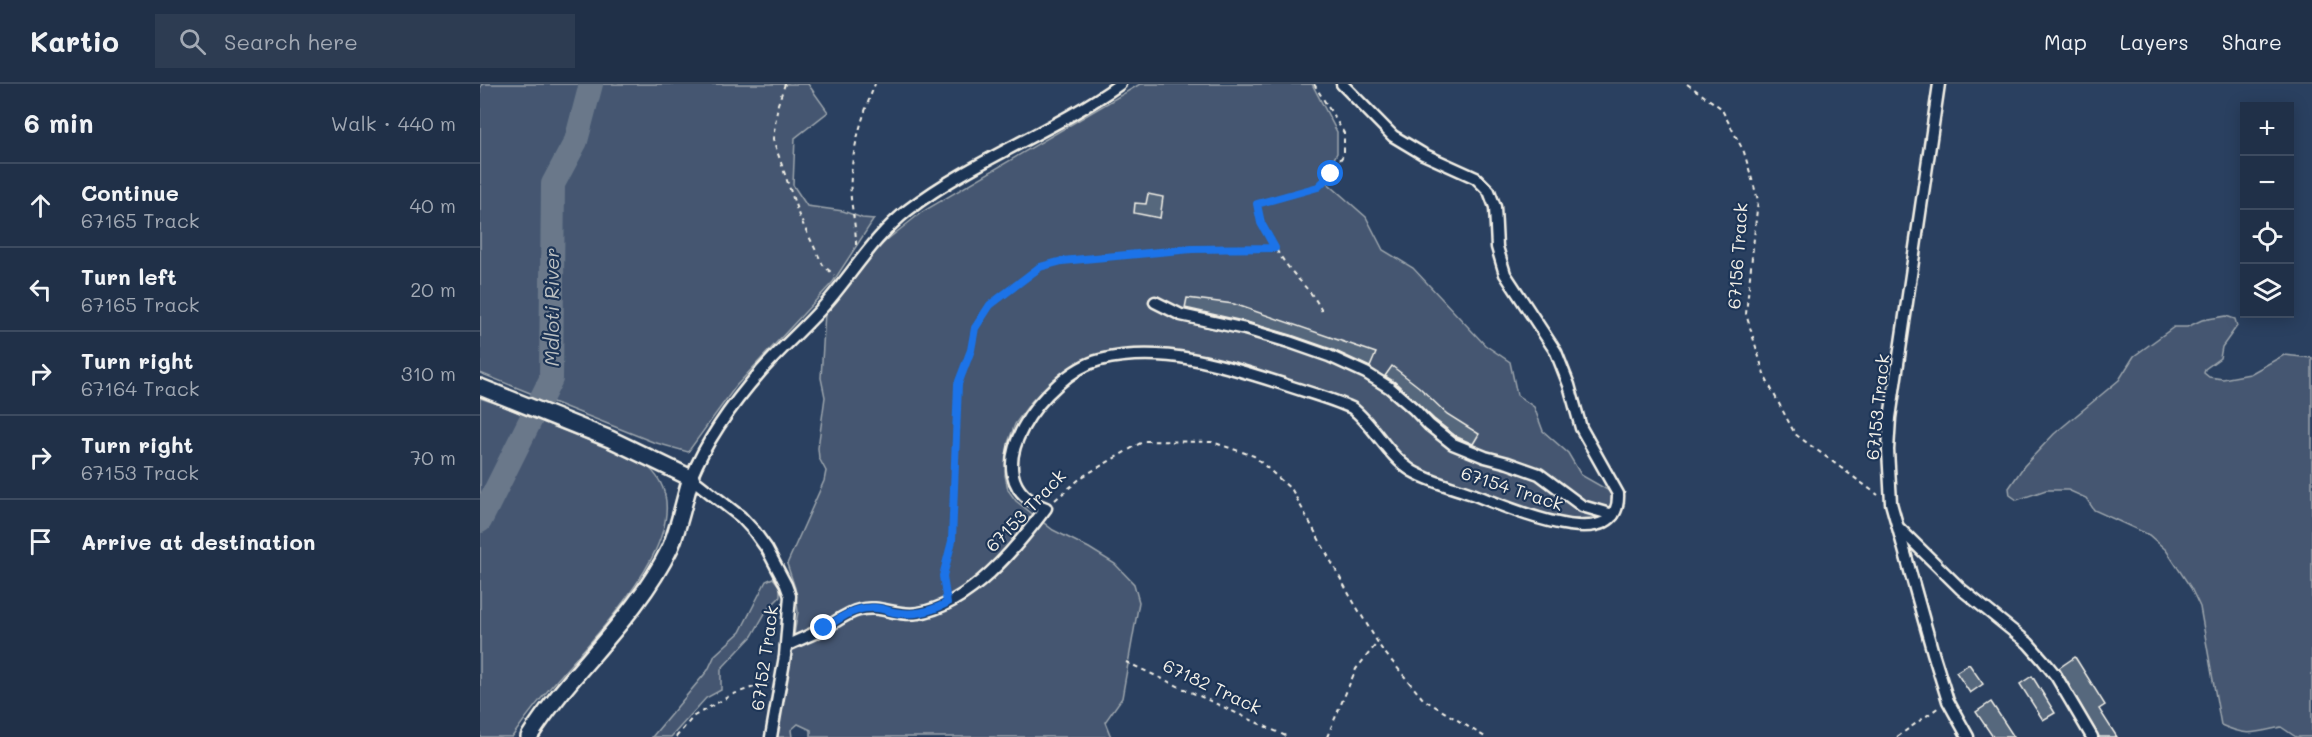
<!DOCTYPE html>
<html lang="en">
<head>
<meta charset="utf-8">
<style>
  body { margin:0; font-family:Mali,sans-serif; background:#2d3c52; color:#f1f3f6 }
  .controls { position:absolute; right:18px; top:18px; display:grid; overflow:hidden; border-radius:0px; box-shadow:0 3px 15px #0003 }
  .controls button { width:54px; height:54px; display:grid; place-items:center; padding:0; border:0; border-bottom:2px solid #3d4b60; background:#203048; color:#f1f3f6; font:30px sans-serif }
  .stop { position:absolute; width:18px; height:18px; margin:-14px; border:4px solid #1a73e8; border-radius:50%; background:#fff }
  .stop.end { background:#1a73e8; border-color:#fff; box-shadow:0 2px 6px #0008 }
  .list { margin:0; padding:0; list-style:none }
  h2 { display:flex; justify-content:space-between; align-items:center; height:78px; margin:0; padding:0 24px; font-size:26px }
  h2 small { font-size:20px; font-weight:400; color:#a2a9b4 }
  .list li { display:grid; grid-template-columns:39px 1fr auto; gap:18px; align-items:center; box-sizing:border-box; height:84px; padding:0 24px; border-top:2px solid #3d4b60 }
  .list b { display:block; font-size:22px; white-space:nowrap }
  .list p { margin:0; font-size:20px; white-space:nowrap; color:#a2a9b4 }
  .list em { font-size:20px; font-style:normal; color:#a2a9b4 }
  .icon { flex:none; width:33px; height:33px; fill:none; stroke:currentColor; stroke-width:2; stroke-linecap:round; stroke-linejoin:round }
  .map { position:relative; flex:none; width:1832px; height:653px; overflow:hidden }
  header { display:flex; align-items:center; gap:36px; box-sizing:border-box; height:84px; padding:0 30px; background:#203048; border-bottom:2px solid #3d4b60 }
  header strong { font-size:28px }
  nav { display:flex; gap:33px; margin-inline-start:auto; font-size:21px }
  .search { width:420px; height:54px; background:#2d3c52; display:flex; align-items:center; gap:15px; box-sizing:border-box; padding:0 21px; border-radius:0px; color:#a2a9b4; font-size:22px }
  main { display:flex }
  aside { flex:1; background:#203048 }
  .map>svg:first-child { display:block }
  .green { fill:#445771; stroke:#9ca4ac; stroke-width:1.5 }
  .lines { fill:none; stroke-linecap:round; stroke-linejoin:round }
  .river { stroke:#6a788a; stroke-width:24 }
  .building { fill:#56677d; stroke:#f4f1e8; stroke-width:1.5 }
  .street-casing { stroke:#f4f1e8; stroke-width:15 }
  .secondary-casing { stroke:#f4f1e8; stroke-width:20 }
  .path { stroke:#f4f1e8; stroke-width:2; stroke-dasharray:4.5 4.5; stroke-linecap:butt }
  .street { stroke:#1d3557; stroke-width:10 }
  .secondary { stroke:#1d3557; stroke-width:15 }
  .route { stroke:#1a73e8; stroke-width:8 }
  .labels { text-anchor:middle; stroke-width:4.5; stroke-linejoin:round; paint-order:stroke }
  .street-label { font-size:18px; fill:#f4f1e8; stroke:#1d3557 }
  .water-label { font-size:20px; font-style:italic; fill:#bdc1c2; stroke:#1d3557 }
</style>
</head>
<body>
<header>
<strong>Kartio</strong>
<div class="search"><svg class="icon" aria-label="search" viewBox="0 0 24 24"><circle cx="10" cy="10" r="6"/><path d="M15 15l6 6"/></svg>Search here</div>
<nav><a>Map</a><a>Layers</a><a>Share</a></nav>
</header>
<main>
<aside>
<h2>6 min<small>Walk · 440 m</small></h2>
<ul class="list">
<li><svg class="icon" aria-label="ahead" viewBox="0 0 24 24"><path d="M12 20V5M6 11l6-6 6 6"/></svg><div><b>Continue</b><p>67165 Track</p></div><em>40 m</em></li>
<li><svg class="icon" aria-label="left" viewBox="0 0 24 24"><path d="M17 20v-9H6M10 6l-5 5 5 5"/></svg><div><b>Turn left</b><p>67165 Track</p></div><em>20 m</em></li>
<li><svg class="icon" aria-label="right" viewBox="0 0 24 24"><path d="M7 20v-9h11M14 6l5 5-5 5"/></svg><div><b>Turn right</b><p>67164 Track</p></div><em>310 m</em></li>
<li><svg class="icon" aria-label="right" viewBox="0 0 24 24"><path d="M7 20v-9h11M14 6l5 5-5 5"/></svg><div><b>Turn right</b><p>67153 Track</p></div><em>70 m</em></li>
<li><svg class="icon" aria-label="arrive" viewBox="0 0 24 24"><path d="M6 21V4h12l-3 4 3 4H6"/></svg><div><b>Arrive at destination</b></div></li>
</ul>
</aside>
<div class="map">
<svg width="1832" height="653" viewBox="0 0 1832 653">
  <rect width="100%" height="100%" fill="#2a4060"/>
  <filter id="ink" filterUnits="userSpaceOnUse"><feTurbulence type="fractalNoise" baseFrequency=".0167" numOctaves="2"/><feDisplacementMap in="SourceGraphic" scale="12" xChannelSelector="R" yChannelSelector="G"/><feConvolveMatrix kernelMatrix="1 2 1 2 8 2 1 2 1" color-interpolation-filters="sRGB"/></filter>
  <g filter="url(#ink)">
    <g class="green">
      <path d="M2 0H328L348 28 315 54 313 101 327 122 363 127 382 134 394 135 353 198 256 302 208 368 173 358 0 289V5Z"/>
      <path d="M660 0H832L857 48V69L843 95 886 133 903 166 933 184 1005 261 1030 278 1037 311 1054 323 1063 347 1088 369 1101 391 1131 408 1132 422 1121 433 1079 436 937 385 860 313 705 269H636L598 280 582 289 568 300 551 318 535 340 528 359 525 391 528 406 536 417 573 446 609 464 635 480 654 500 659 518 642 614 625 638 631 653H331V646L318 640 311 646 312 653H296L318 528 315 504 307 480 344 397 346 387 339 374 338 364 345 313 341 294 345 228 376 185 408 155 442 128Z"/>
      <path d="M1746 232 1755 235 1757 242 1742 263 1740 274 1725 285 1724 289 1729 293 1743 295 1770 290 1804 271 1832 274V653H1816L1801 643C1773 649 1768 653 1741 641L1720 523 1711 504 1686 466 1669 451 1614 426 1606 414 1588 406H1566L1537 416 1530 411 1529 404 1544 382 1574 350 1639 296 1654 272 1694 243H1707L1722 236Z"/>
      <path d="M0 314 15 319 162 378C236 431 121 545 84 588 65 609 48 630 32 653H0Z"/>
      <path d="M293 494 300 503V513L287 526 272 552 241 585V606L226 614 191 653H172L228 586 235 571 260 548 286 497Z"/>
    </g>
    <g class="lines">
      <path class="river" d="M0 437 71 295 73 100 96 57 111 0"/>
    </g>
    <g class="building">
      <path d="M668 110 683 113 680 134 654 129 655 119 666 120Z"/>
      <path d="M707 214 754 220 896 269 890 283 851 265 811 251 767 238 705 224Z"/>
      <path d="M912 282 939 303 967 330 999 350 993 360 977 353 954 335 915 298 905 292Z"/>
      <path d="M1595 573 1625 621 1619 625 1637 653H1619L1579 584Z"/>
      <path d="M1489 580 1503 600 1490 609 1476 588Z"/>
      <path d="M1552 592 1575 629 1563 636 1540 600Z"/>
      <path d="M1511 618 1534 653H1513L1496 628Z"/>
    </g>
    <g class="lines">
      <defs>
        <g id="street">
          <path d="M1459 0 1410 334 1408 366 1411 419 1453 569 1468 617 1488 653"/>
          <path d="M675 218 701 231 765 245 809 258 849 272 886 289 910 304 934 325 949 341 973 360 1005 373 1028 379 1059 390 1102 422 1133 431"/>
          <path d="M1420 445 1481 505 1548 559 1563 576 1576 592 1612 653"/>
          <path d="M306 562C318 556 331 551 343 545 355 539 366 529 379 526 399 520 418 533 438 529 490 521 536 464 566 424 485 395 567 289 620 276 683 261 744 281 803 300 826 308 850 314 872 324 895 342 907 371 932 387 951 398 972 403 992 410 1021 420 1141 477 1138 410L1101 344 1089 301 1076 268 1025 190 1017 163 1015 123 1009 107 996 94 943 70 913 52 862 0"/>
          <path d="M291 653 305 572 310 512 306 501 287 465 274 447 261 433 211 394C227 355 253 319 281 287 303 262 329 240 350 215 376 184 396 151 428 126 493 76 573 48 640 0"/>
        </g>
        <path id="secondary" d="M0 303 130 355 211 394C204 416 199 444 190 464 155 536 91 586 49 653"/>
      </defs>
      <use href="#street" class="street-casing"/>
      <use href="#secondary" class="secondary-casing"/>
      <g class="path">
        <path d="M305 0 298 20 293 55 319 132 343 181 354 191"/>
        <path d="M834 0 864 49V70L851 90 838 103 777 120C783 146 797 170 814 190 825 203 836 213 842 228"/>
        <path d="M1207 0 1241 24 1264 68 1278 116 1266 230 1285 293 1315 350 1398 411"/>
        <path d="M376 161C376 145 373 131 371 115 368 77 381 35 395 0"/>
        <path d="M575 416 602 393 664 357 732 358 774 372 812 406 870 512 901 564 943 615 1005 653"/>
        <path d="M465 507 463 492 472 457 478 300 491 266 495 244 510 221 560 183 582 177 712 165 795 164"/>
        <path d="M646 578 808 653"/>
        <path d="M196 653 214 632 251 611 288 598"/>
        <path d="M847 653 876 585 898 558"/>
        <path d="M1417 653 1459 623"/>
      </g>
      <use href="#street" class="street"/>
      <use href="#secondary" class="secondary"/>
    </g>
  </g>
  <g class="lines" filter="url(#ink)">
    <path class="route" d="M344 544C358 536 373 524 390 524 398 523 406 526 413 528 433 532 449 528 467 519L463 492 472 457 478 300 491 266 495 244 510 221 560 183 582 177 712 165 795 164 781 139 777 120 838 103 851 90"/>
  </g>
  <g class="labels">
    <g class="street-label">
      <text transform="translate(1258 172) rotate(-86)" y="6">67156 Track</text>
      <text transform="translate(1398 323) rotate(-84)" y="6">67153 Track</text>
      <text transform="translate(1032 405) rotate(18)" y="6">67154 Track</text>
      <text transform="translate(546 427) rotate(-46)" y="6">67153 Track</text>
      <text transform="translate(285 574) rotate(-82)" y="6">67152 Track</text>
      <text transform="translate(732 603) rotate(25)" y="6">67182 Track</text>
    </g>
    <g class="water-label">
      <text transform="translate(72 223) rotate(-90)" y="7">Mdloti River</text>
    </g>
  </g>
</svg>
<div class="controls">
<button>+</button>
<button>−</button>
<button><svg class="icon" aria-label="locate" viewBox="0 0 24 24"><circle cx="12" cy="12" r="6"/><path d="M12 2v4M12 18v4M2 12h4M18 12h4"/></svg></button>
<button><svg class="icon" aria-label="layers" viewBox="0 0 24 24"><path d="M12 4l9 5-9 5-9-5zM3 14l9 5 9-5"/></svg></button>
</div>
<div class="stop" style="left:851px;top:90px"></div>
<div class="stop end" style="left:344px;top:544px"></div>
</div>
</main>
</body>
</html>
